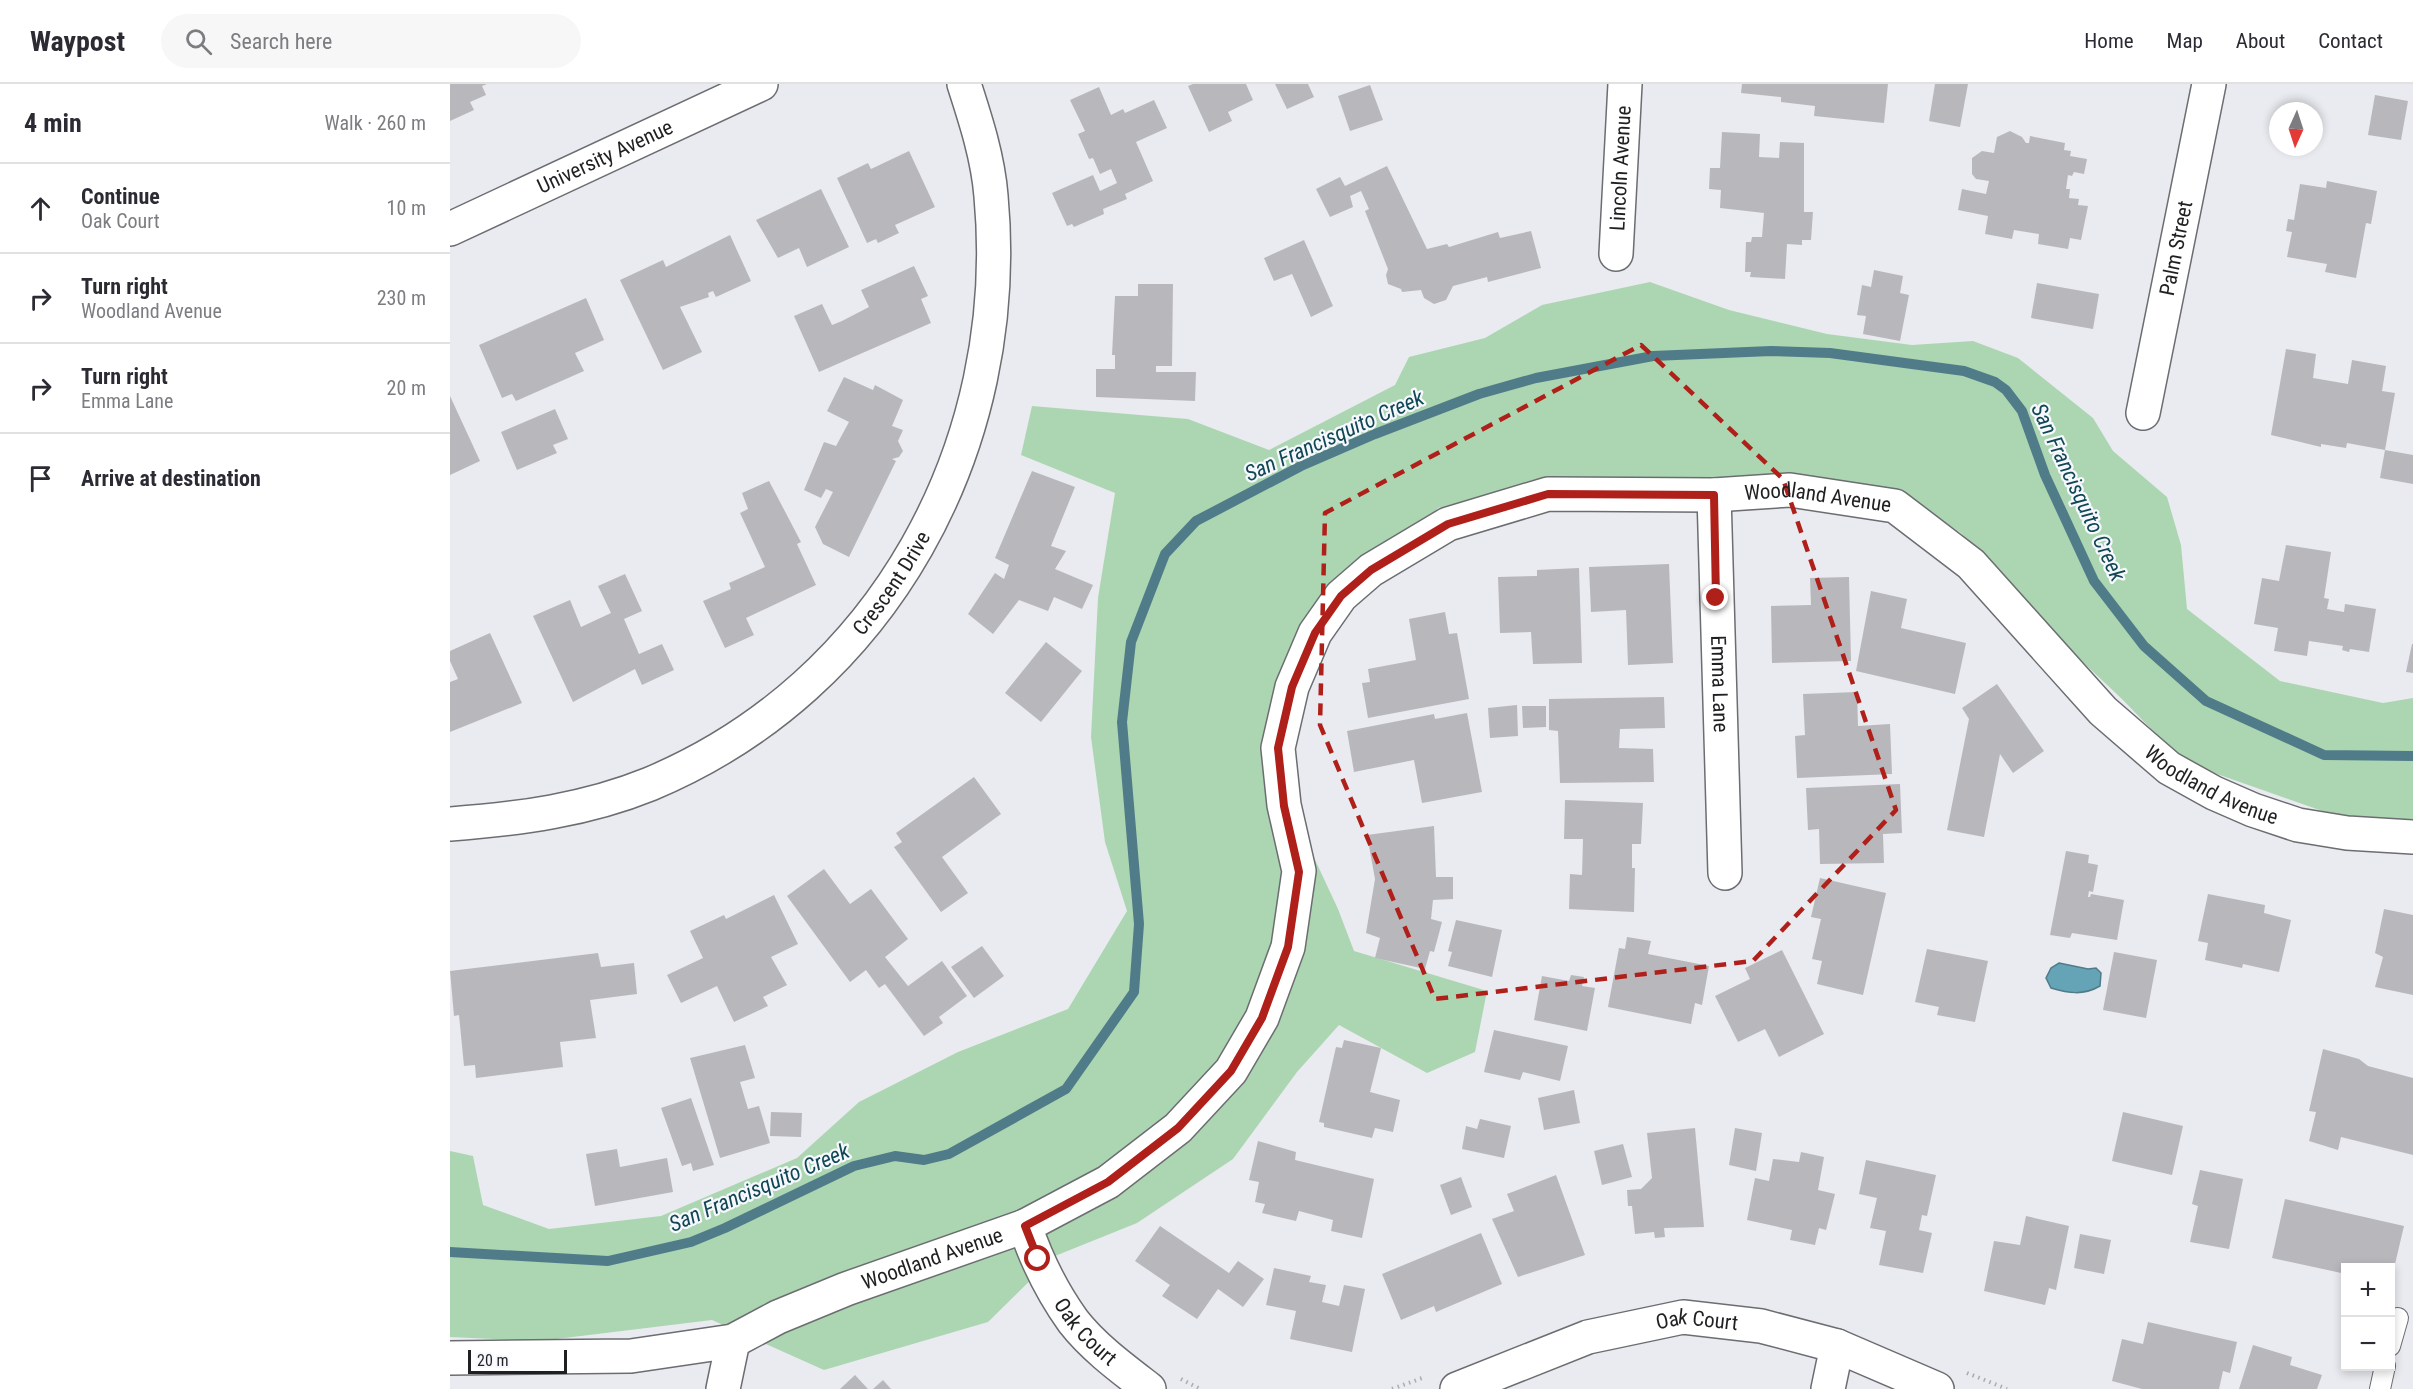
<!DOCTYPE html>
<html lang="en">
<head>
<meta charset="utf-8">
<style>
  body { margin:0; font-family:"Roboto Condensed",sans-serif; background:#f7f7f7; color:#2b2b33 }
  .controls { position:absolute; right:18px; bottom:18px; display:grid; overflow:hidden; border-radius:0px; box-shadow:0 3px 9px #0003 }
  .controls button { width:54px; height:54px; display:grid; place-items:center; padding:0; border:0; border-bottom:2px solid #e1e1e2; background:#fff; color:#2b2b33; font:30px sans-serif }
  .compass { position:absolute; left:1819px; top:18px; width:54px; height:54px; border-radius:50%; background:#fff; box-shadow:0 3px 9px #0003; rotate:183deg }
  .scale { position:absolute; left:18px; bottom:15px; width:99px; box-sizing:border-box; padding-left:6px; border:3px solid #1f2021; border-top:0; font-size:16px; line-height:21px; white-space:nowrap; color:#1f2021; -webkit-text-stroke:4px #f7f8fd; paint-order:stroke }
  .stop { position:absolute; width:18px; height:18px; margin:-14px; border:4px solid #b0201a; border-radius:50%; background:#fff }
  .stop.end { background:#b0201a; border-color:#fff; box-shadow:0 2px 6px #0008 }
  .list { margin:0; padding:0; list-style:none }
  h2 { display:flex; justify-content:space-between; align-items:center; height:78px; margin:0; padding:0 24px; font-size:26px }
  h2 small { font-size:20px; font-weight:400; color:#7c7c81 }
  .list li { display:grid; grid-template-columns:39px 1fr auto; gap:18px; align-items:center; box-sizing:border-box; height:90px; padding:0 24px; border-top:2px solid #e1e1e2 }
  .list b { display:block; font-size:22px; white-space:nowrap }
  .list p { margin:0; font-size:20px; white-space:nowrap; color:#7c7c81 }
  .list em { font-size:20px; font-style:normal; color:#7c7c81 }
  .icon { flex:none; width:33px; height:33px; fill:none; stroke:currentColor; stroke-width:2; stroke-linecap:round; stroke-linejoin:round }
  .map { position:relative; flex:none; width:1963px; height:1305px; overflow:hidden }
  header { display:flex; align-items:center; gap:36px; box-sizing:border-box; height:84px; padding:0 30px; background:#fff; border-bottom:2px solid #e1e1e2 }
  header strong { font-size:28px }
  nav { display:flex; gap:33px; margin-inline-start:auto; font-size:21px }
  .search { width:420px; height:54px; background:#f7f7f7; display:flex; align-items:center; gap:15px; box-sizing:border-box; padding:0 21px; border-radius:33px; color:#7c7c81; font-size:22px }
  main { display:flex }
  aside { flex:1; background:#fff }
  .map>svg:first-child { display:block }
  .green { fill:#acd6b1 }
  .water { fill:#65a3b6; stroke:#507c89; stroke-width:1.5 }
  .lines { fill:none; stroke-linecap:round; stroke-linejoin:round }
  .stream { stroke:#507c89; stroke-width:10 }
  .building { fill:#b8b8bc }
  .service-casing { stroke:#6b6d71; stroke-width:22 }
  .minor-casing { stroke:#6b6d71; stroke-width:36 }
  .secondary-casing { stroke:#6b6d71; stroke-width:36 }
  .path { stroke:#aaacaf; stroke-width:4; stroke-dasharray:1.5 4.5; stroke-linecap:butt }
  .service { stroke:#fff; stroke-width:20 }
  .minor { stroke:#fff; stroke-width:33 }
  .secondary { stroke:#fff; stroke-width:33 }
  .route { stroke:#b0201a; stroke-width:8 }
  .marked { fill:none; stroke:#b0201a; stroke-width:4.5; stroke-dasharray:12 8; stroke-linejoin:round }
  .labels { text-anchor:middle; stroke-width:4.5; stroke-linejoin:round; paint-order:stroke }
  .street-label { font-size:21px; fill:#1f2021; stroke:#f7f8fd }
  .water-label { font-size:22px; font-style:italic; fill:#104755; stroke:#f7f8fd }
</style>
</head>
<body>
<header>
<strong>Waypost</strong>
<div class="search"><svg class="icon" aria-label="search" viewBox="0 0 24 24"><circle cx="10" cy="10" r="6"/><path d="M15 15l6 6"/></svg>Search here</div>
<nav><a>Home</a><a>Map</a><a>About</a><a>Contact</a></nav>
</header>
<main>
<aside>
<h2>4 min<small>Walk · 260 m</small></h2>
<ul class="list">
<li><svg class="icon" aria-label="ahead" viewBox="0 0 24 24"><path d="M12 20V5M6 11l6-6 6 6"/></svg><div><b>Continue</b><p>Oak Court</p></div><em>10 m</em></li>
<li><svg class="icon" aria-label="right" viewBox="0 0 24 24"><path d="M7 20v-9h11M14 6l5 5-5 5"/></svg><div><b>Turn right</b><p>Woodland Avenue</p></div><em>230 m</em></li>
<li><svg class="icon" aria-label="right" viewBox="0 0 24 24"><path d="M7 20v-9h11M14 6l5 5-5 5"/></svg><div><b>Turn right</b><p>Emma Lane</p></div><em>20 m</em></li>
<li><svg class="icon" aria-label="arrive" viewBox="0 0 24 24"><path d="M6 21V4h12l-3 4 3 4H6"/></svg><div><b>Arrive at destination</b></div></li>
</ul>
</aside>
<div class="map">
<svg width="1963" height="1305" viewBox="0 0 1963 1305">
  <rect width="100%" height="100%" fill="#e9ebf0"/>
  <path class="green" d="M1200 198 1279 226 1377 250 1462 261 1523 257 1568 274 1643 334 1663 367 1717 413 1731 461 1737 525 1830 597 1933 619 1963 614V765L1898 736 1733 678 1673 616 1600 547 1511 449 1443 404 1265 394H1107L988 424 871 562 842 651 852 748 888 825 904 867 1037 907 1025 968 977 989 889 941 847 988 783 1075 687 1139 605 1172 538 1238 374 1286 262 1236 90 1257 0 1253V1067L23 1072 33 1121 99 1145 211 1132 347 1074 409 1018 508 968 618 925 677 827 655 758 641 653 648 514 665 409 571 371 582 322 738 335 819 366 945 301 959 273 1035 254 1092 221Z"/>
  <path class="water" d="M1609 879 1638 885 1646 884 1651 889 1650 902C1633 912 1618 909 1601 904L1596 894 1601 884Z"/>
  <g class="lines">
    <path class="stream" d="M0 1168 158 1177 241 1158 275 1144 404 1082 445 1072 474 1076 499 1070 616 1005 684 908 689 840 672 638 681 558 715 470 746 437 851 382 925 350 1029 310 1086 294 1203 272 1321 267 1380 269 1514 287 1545 298 1556 306 1572 327 1595 391 1644 497 1694 562 1756 617 1874 671 1963 672"/>
  </g>
  <g class="building">
    <path d="M0 0H37L32 2 36 11 20 18 24 26 0 37Z"/>
    <path d="M743 0H796L803 16 778 28 782 37 759 48 738 2Z"/>
    <path d="M825 0H858L864 13 837 25Z"/>
    <path d="M1292 0H1438L1434 39 1364 32 1365 22 1331 18V13L1291 9Z"/>
    <path d="M1485 0H1518L1510 43 1479 37Z"/>
    <path d="M920 1 933 36 900 47 888 12Z"/>
    <path d="M649 3 661 31 673 25 675 29 704 16 717 44 686 58 703 97 675 110 677 115 653 125 654 130 624 143 622 140 617 142 602 109 643 91 650 107 667 99 661 85 650 90 643 74 639 75 628 50 635 47 620 16Z"/>
    <path d="M1925 11 1958 17 1951 56 1918 51Z"/>
    <path d="M1560 47 1572 53 1576 59H1579L1580 52 1615 59 1614 66 1621 67 1620 72 1637 75 1634 90 1624 88 1622 92 1618 91 1616 105H1620L1619 114 1629 115 1628 121 1638 122 1631 156 1620 154 1618 165 1588 160 1589 150 1564 146 1562 155 1535 150 1538 132 1508 126 1512 105 1536 110 1539 97 1526 95 1522 90V74L1532 67 1544 69 1547 53Z"/>
    <path d="M1272 48 1310 50 1309 73 1329 74 1330 58 1354 59V128H1363L1361 156H1352V161L1337 160 1335 195 1300 193 1301 188H1295L1296 158H1301L1302 153H1312L1314 129 1270 124 1271 106 1259 105 1260 84H1270Z"/>
    <path d="M459 67 485 123 445 141 449 149 428 159 426 155 417 159 387 94 418 79 421 85Z"/>
    <path d="M937 82 977 165 997 160 999 163 1048 148 1050 154 1081 147 1091 184 1038 198 1037 193 1003 202 996 216 984 220 974 214 971 206 952 208 951 205 938 200 936 191 938 185 915 127 919 125 911 107 900 112 903 123 880 133 866 105 890 93 895 102Z"/>
    <path d="M1877 97 1927 107 1921 140 1916 139 1906 194 1875 188 1877 180 1837 173 1842 148 1836 147 1838 135 1844 136 1850 100 1876 104Z"/>
    <path d="M371 105 399 163 357 183 349 164 328 174 306 136Z"/>
    <path d="M280 151 301 197 266 213 263 207 258 209 259 213 230 223 252 268 213 286 170 196 213 176 216 183Z"/>
    <path d="M854 156 883 222 861 233 842 190 824 197 814 174Z"/>
    <path d="M464 182 478 212 471 215 481 239 369 288 344 232 372 220 382 241 392 237 419 223 411 206Z"/>
    <path d="M1424 186 1453 192 1450 209 1459 211 1450 257 1413 250 1416 232 1407 231 1412 201 1421 203Z"/>
    <path d="M1587 199 1649 210 1643 245 1581 234Z"/>
    <path d="M688 200H723L722 282H706V288H746L745 317 646 313V285H665V271H662L665 212H688Z"/>
    <path d="M136 214 154 256 125 269 134 287 66 317 62 310 52 314 29 261Z"/>
    <path d="M1836 265 1866 270 1863 294 1898 300 1902 276 1936 282 1932 307 1945 309 1935 366 1897 359 1896 364 1871 360V363L1821 351Z"/>
    <path d="M394 293 423 306 425 301 453 316 442 342 453 346 448 357 453 367 449 373 442 375 446 377 399 473 373 460 365 443 383 408 376 405 371 414 354 406 374 358 386 362 399 338 377 327Z"/>
    <path d="M0 312 30 377 0 391Z"/>
    <path d="M105 325 118 355 103 361 107 369 67 386 51 348Z"/>
    <path d="M1935 366 1963 371V400L1930 394Z"/>
    <path d="M582 387 625 403 601 462 616 467 605 485 643 501 632 525 604 513 598 527 569 516 543 550 518 530 545 489 554 495 559 481 545 474Z"/>
    <path d="M319 397 351 458 347 460 366 501 296 534 304 551 275 564 253 517 281 505 279 499 315 483 290 429 298 425 292 409Z"/>
    <path d="M1836 461 1881 468 1874 514 1879 515 1877 525 1894 528 1895 520 1926 525 1919 568 1900 565 1899 568 1892 566 1893 562 1859 557 1857 572 1824 567 1828 544 1804 540 1812 494 1829 497Z"/>
    <path d="M1219 480 1223 579 1178 581 1176 526 1141 528 1139 483Z"/>
    <path d="M1129 484 1132 579 1083 580 1081 548 1050 549 1048 493 1087 492V486Z"/>
    <path d="M175 490 192 527 174 535 189 570 212 560 224 586 192 601 185 585 123 618 83 532 120 516 131 543 161 529 148 502Z"/>
    <path d="M1399 493 1401 577 1322 579 1321 522 1361 521 1360 494Z"/>
    <path d="M1421 507 1457 515 1451 544 1516 559 1505 610 1406 587Z"/>
    <path d="M995 528 999 550 1007 549 1019 615 918 634 912 599 920 598 918 585 966 576 959 535Z"/>
    <path d="M40 549 72 619 0 648V598L8 595 0 577V567Z"/>
    <path d="M596 558 632 587 591 638 555 609Z"/>
    <path d="M1962 560H1963V589L1956 588Z"/>
    <path d="M1547 600 1594 667 1563 689 1550 670 1534 753 1497 746 1519 635 1512 624Z"/>
    <path d="M1407 608 1408 642 1440 640 1442 690 1347 694 1345 652 1355 651 1353 610Z"/>
    <path d="M1214 613 1215 644 1170 645 1169 664 1203 665 1204 698 1110 699 1108 647 1099 646V615Z"/>
    <path d="M1067 621 1068 652 1040 654 1038 624Z"/>
    <path d="M1072 622H1096V643L1073 644Z"/>
    <path d="M1017 629 1032 708 972 719 964 676 904 688 897 647 984 630 985 635Z"/>
    <path d="M524 693 551 730 492 773 518 809 491 828 444 763 452 758 446 749Z"/>
    <path d="M1450 700 1452 749 1433 750 1434 779 1370 780 1369 745 1358 746 1356 704Z"/>
    <path d="M1115 716 1193 719 1191 760H1182V784H1185L1184 828 1119 825 1120 790 1132 791 1133 755H1114Z"/>
    <path d="M984 742 986 793H1003V815L983 816 981 835 992 838 984 868 980 867 975 885 925 874 930 854 916 849 925 795 917 751Z"/>
    <path d="M1616 767 1639 771 1638 779 1648 781 1643 808 1639 807 1638 813H1640L1641 810 1674 816 1667 856 1622 849 1620 854 1600 851Z"/>
    <path d="M374 785 400 820 421 805 458 855 435 873 458 902 492 877 517 912 489 933 493 939 474 952 435 900 429 904 416 886 400 898 337 812Z"/>
    <path d="M1370 794 1436 809 1413 911 1367 900 1372 877 1362 875 1371 835 1361 833Z"/>
    <path d="M1758 810 1815 821 1814 829 1841 836 1829 888 1793 880 1792 884 1755 876 1758 859 1748 857Z"/>
    <path d="M324 811 348 860 321 873 337 901 313 913 318 922 284 938 267 902 231 919 217 891 253 874 240 847 274 831 276 835Z"/>
    <path d="M1934 825 1963 831V911L1925 903 1933 873 1925 869Z"/>
    <path d="M1006 836 1052 846 1042 893 998 882 1002 868 998 867Z"/>
    <path d="M1177 853 1201 857 1198 870 1259 882 1252 921 1245 919 1241 940 1158 923 1169 864 1175 865Z"/>
    <path d="M532 862 554 892 524 914 501 883Z"/>
    <path d="M1477 865 1538 877 1525 938 1487 931 1489 923 1465 918Z"/>
    <path d="M1332 866 1374 950 1329 973 1315 945 1288 958 1265 912 1300 895 1295 884Z"/>
    <path d="M1664 868 1707 876 1696 934 1653 926Z"/>
    <path d="M148 869 151 883 184 879 187 910 140 916 146 954 110 958 113 983 26 994 25 981 14 982 9 931 4 932 0 887Z"/>
    <path d="M1121 891 1134 893 1132 902 1145 904 1137 947 1084 936 1092 892 1119 897Z"/>
    <path d="M1044 946 1118 962 1110 997 1073 988 1070 996 1034 988Z"/>
    <path d="M894 956 931 964 920 1008 950 1016 943 1048 925 1044 922 1054 874 1043V1039L869 1038 886 963 892 964Z"/>
    <path d="M295 961 305 994 290 998 298 1025 309 1022 320 1059 270 1074 240 974Z"/>
    <path d="M1873 965 1909 975 1918 982 1963 994V1071L1891 1053 1888 1066 1859 1057 1866 1028 1859 1027Z"/>
    <path d="M1124 1006 1130 1039 1094 1046 1088 1014Z"/>
    <path d="M241 1014 264 1081 243 1087 241 1079 232 1082 211 1024Z"/>
    <path d="M321 1028 352 1029 351 1053 320 1052Z"/>
    <path d="M1673 1028 1733 1042 1722 1091 1662 1077Z"/>
    <path d="M1030 1035 1061 1042 1054 1074 1012 1065 1016 1042 1027 1045Z"/>
    <path d="M1245 1044 1254 1143 1214 1144 1215 1153 1205 1154 1204 1148 1185 1150 1182 1122H1178L1177 1106 1191 1105 1202 1094 1197 1049Z"/>
    <path d="M1285 1044 1312 1049 1306 1087 1279 1081Z"/>
    <path d="M808 1057 846 1068 845 1076 924 1095 912 1154 881 1147 883 1136 849 1127 846 1137 812 1129 815 1120 805 1118 809 1098 799 1096Z"/>
    <path d="M1173 1060 1182 1093 1152 1101 1144 1067Z"/>
    <path d="M167 1065 170 1083 217 1074 223 1108 145 1122 136 1070Z"/>
    <path d="M1351 1068 1374 1073 1368 1106 1385 1110 1376 1146 1369 1144 1365 1161 1340 1156 1342 1146 1297 1136 1305 1094 1319 1097 1323 1075 1349 1078Z"/>
    <path d="M1416 1076 1486 1091 1477 1132 1472 1131 1469 1146 1482 1149 1473 1189 1429 1181 1436 1147 1420 1144 1427 1114 1409 1110Z"/>
    <path d="M1750 1086 1793 1095 1779 1165 1740 1158 1748 1122 1742 1120Z"/>
    <path d="M1106 1091 1135 1171 1068 1193 1042 1135 1064 1127 1057 1110Z"/>
    <path d="M1011 1093 1022 1123 1001 1131 990 1101Z"/>
    <path d="M1835 1115 1954 1142 1941 1197 1940 1184H1896V1190L1822 1174Z"/>
    <path d="M1576 1132 1619 1142 1606 1206 1599 1204 1595 1221 1534 1207 1544 1157 1570 1161Z"/>
    <path d="M710 1142 779 1189 788 1177 814 1195 793 1223 768 1205 747 1235 712 1212 720 1201 685 1177Z"/>
    <path d="M1031 1149 1052 1200 986 1228 984 1222 951 1236 932 1190Z"/>
    <path d="M1630 1150 1661 1156 1654 1190 1624 1184Z"/>
    <path d="M824 1184 861 1192 859 1198 876 1201 872 1218 889 1222 894 1201 915 1205 902 1268 840 1255 846 1227 816 1221Z"/>
    <path d="M1698 1238 1787 1258 1780 1289 1773 1287 1769 1305H1692L1662 1297 1672 1255 1693 1260Z"/>
    <path d="M1803 1261 1842 1273 1840 1281 1872 1291 1867 1305H1789Z"/>
    <path d="M405 1291 418 1305H390Z"/>
    <path d="M433 1296 441 1305H423Z"/>
  </g>
  <g class="lines">
    <defs>
      <g id="service">
        <path d="M1940 1262 1948 1234"/>
        <path d="M1930 1305 1935 1282"/>
      </g>
      <g id="minor">
        <path id="s1" d="M1166 170 1175 0"/>
        <path id="s2" d="M1693 329 1759 0"/>
        <path id="s3" d="M1264 411 1275 789"/>
        <path id="s4" d="M0 740C69 735 136 726 200 700 434 602 564 361 541 112 538 74 526 37 514 0"/>
        <path id="s5" d="M575 1142C586 1175 603 1209 623 1237 643 1263 673 1285 699 1305"/>
        <path id="s6" d="M0 1274 181 1272 283 1257 328 1233 396 1205 575 1142 658 1098 728 1044 781 987 812 934 838 863 849 787 834 721 828 664 842 603 865 549 891 512 921 486 998 440 1098 410 1264 411 1340 406 1445 422 1521 480 1653 627 1719 684 1764 709 1803 726 1848 741 1897 749 1963 753"/>
        <path d="M273 1305 283 1257"/>
        <path id="s7" d="M1007 1305 1138 1253 1233 1233 1311 1242 1387 1262 1487 1305"/>
        <path d="M1378 1305 1387 1262"/>
      </g>
      <g id="secondary">
        <path id="s8" d="M0 145 311 0"/>
      </g>
    </defs>
    <use href="#service" class="service-casing"/>
    <use href="#minor" class="minor-casing"/>
    <use href="#secondary" class="secondary-casing"/>
    <g class="path">
      <path d="M1517 1289 1557 1305"/>
      <path d="M731 1295 750 1305"/>
      <path d="M942 1305 975 1293"/>
    </g>
    <use href="#service" class="service"/>
    <use href="#minor" class="minor"/>
    <use href="#secondary" class="secondary"/>
  </g>
  <g class="lines">
    <path class="route" d="M588 1175 575 1142 658 1098 728 1044 781 987 812 934 838 863 849 788 834 722 828 664 842 603 865 549 891 512 921 486 998 440 1098 410 1264 411 1266 514"/>
  </g>
  <path class="marked" d="M1191 261 1333 395 1446 726 1303 877 985 915 870 641 875 429Z"/>
  <g class="labels">
    <g class="street-label">
      <text dy="7" stroke="none"><textPath href="#s8" startOffset="171">University Avenue</textPath></text>
      <text dy="7" stroke="none"><textPath href="#s1" startOffset="86">Lincoln Avenue</textPath></text>
      <text dy="7" stroke="none"><textPath href="#s2" startOffset="168">Palm Street</textPath></text>
      <text dy="7" stroke="none"><textPath href="#s6" startOffset="1868">Woodland Avenue</textPath></text>
      <text dy="7" stroke="none"><textPath href="#s4" startOffset="524">Crescent Drive</textPath></text>
      <text dy="7" stroke="none"><textPath href="#s3" startOffset="189">Emma Lane</textPath></text>
      <text dy="7" stroke="none"><textPath href="#s6" startOffset="2372">Woodland Avenue</textPath></text>
      <text dy="7" stroke="none"><textPath href="#s6" startOffset="500">Woodland Avenue</textPath></text>
      <text dy="7" stroke="none"><textPath href="#s7" startOffset="252">Oak Court</textPath></text>
      <text dy="7" stroke="none"><textPath href="#s5" startOffset="123">Oak Court</textPath></text>
    </g>
    <g class="water-label">
      <text transform="translate(884 351) rotate(-24)" y="8">San Francisquito Creek</text>
      <text transform="translate(1629 408) rotate(65)" y="8">San Francisquito Creek</text>
      <text transform="translate(309 1103) rotate(-23)" y="8">San Francisquito Creek</text>
    </g>
  </g>
</svg>
<div class="controls">
<button>+</button>
<button>−</button>
</div>
<svg class="compass" viewBox="-18 -18 36 36"><path d="M0-13l5 13h-10z" fill="#e53935"/><path d="M0 13l5-13h-10z" fill="#7c7c81"/></svg>
<div class="scale">20 m</div>
<div class="stop" style="left:588px;top:1175px"></div>
<div class="stop end" style="left:1266px;top:514px"></div>
</div>
</main>
</body>
</html>
